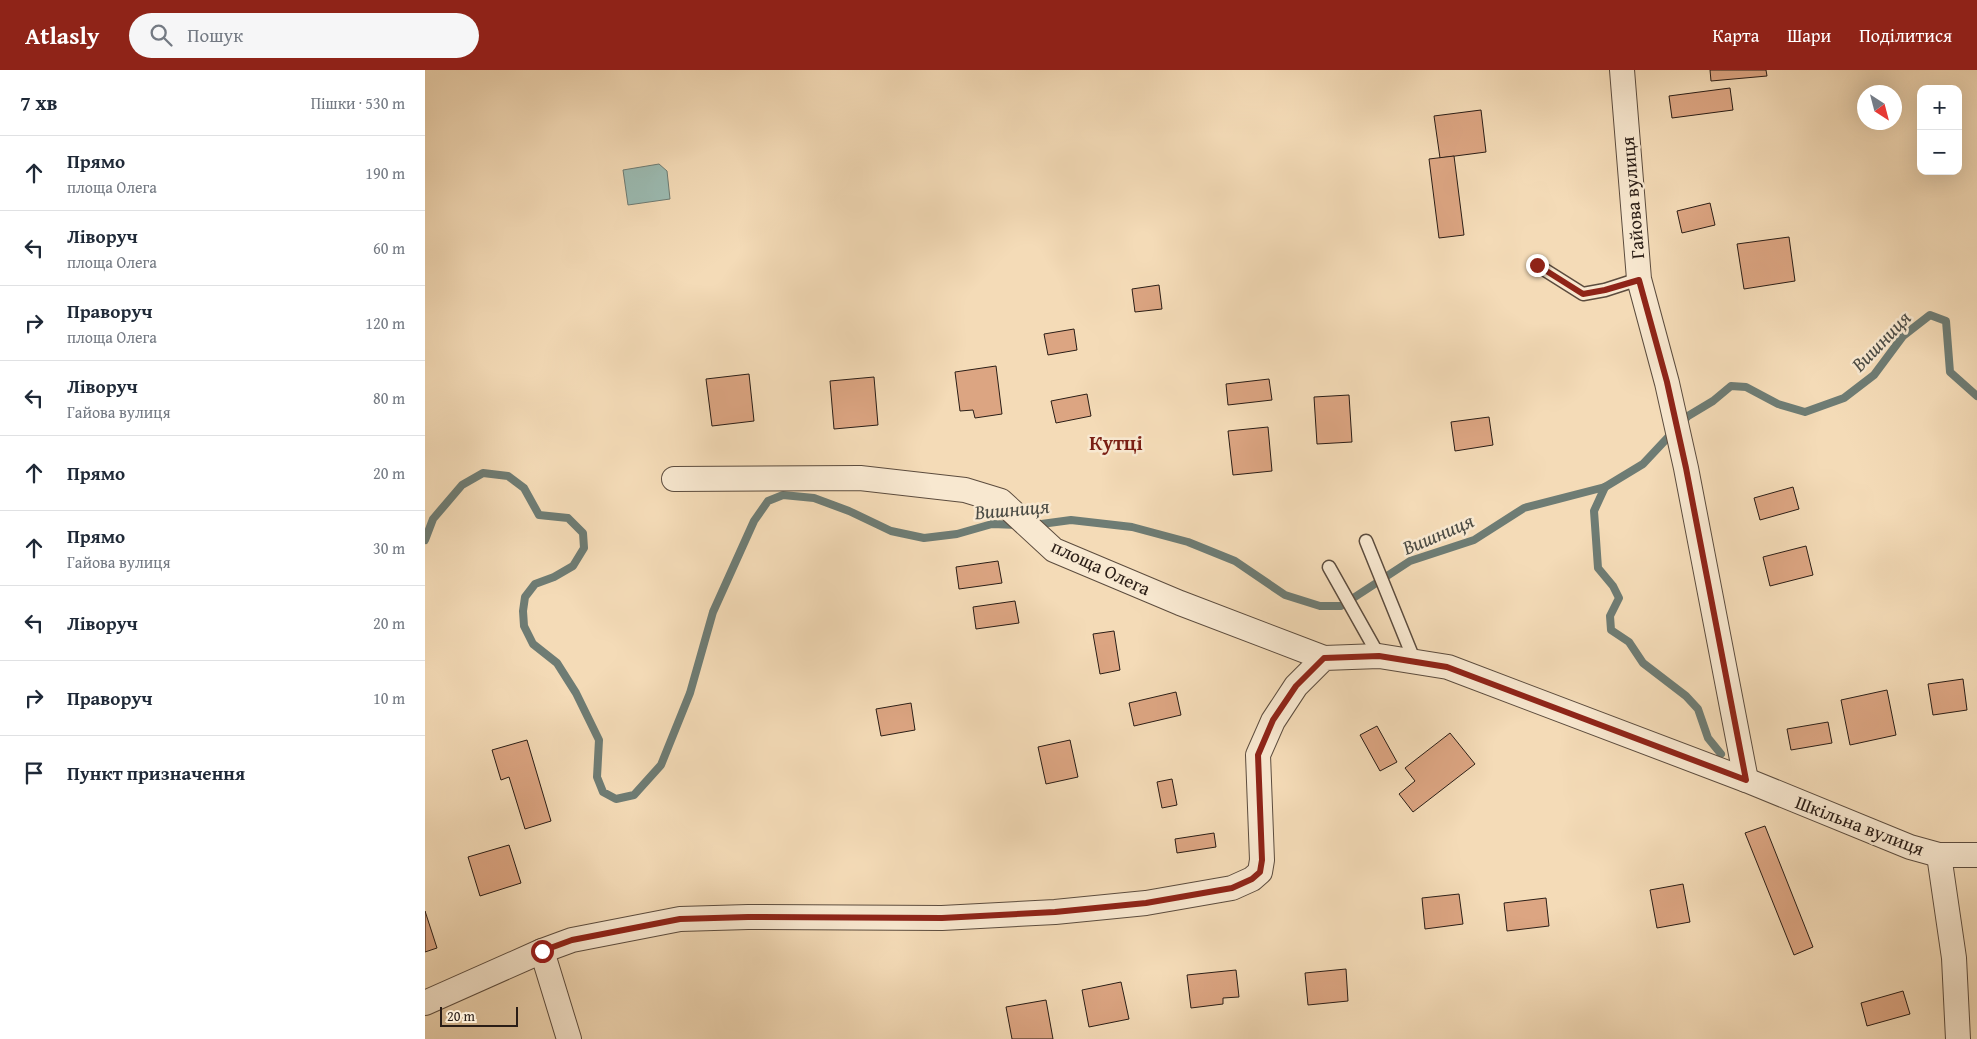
<!DOCTYPE html>
<html lang="uk">
<head>
<meta charset="utf-8">
<style>
  body { margin:0; font-family:"Gentium Book Plus",serif; background:#f6f6f7; color:#1f2937 }
  .controls { position:absolute; right:15px; top:15px; display:grid; overflow:hidden; border-radius:10px; box-shadow:0 5px 20px #0002 }
  .controls button { width:45px; height:45px; display:grid; place-items:center; padding:0; border:0; border-bottom:1px solid #e0e1e3; background:#fff; color:#1f2937; font:25px sans-serif }
  .compass { position:absolute; left:1432px; top:15px; width:45px; height:45px; border-radius:50%; background:#fff; box-shadow:0 5px 20px #0002; rotate:144deg }
  .scale { position:absolute; left:15px; bottom:12px; width:78px; box-sizing:border-box; padding-left:5px; border:2px solid #2a1d16; border-top:0; font-size:14px; line-height:18px; white-space:nowrap; color:#2a1d16; -webkit-text-stroke:4px #f8e8d0; paint-order:stroke }
  .stop { position:absolute; width:15px; height:15px; margin:-11px; border:4px solid #8f2418; border-radius:50%; background:#fff }
  .stop.end { background:#8f2418; border-color:#fff; box-shadow:0 1px 5px #0008 }
  .list { margin:0; padding:0; list-style:none }
  h2 { display:flex; justify-content:space-between; align-items:center; height:65px; margin:0; padding:0 20px; font-size:21px }
  h2 small { font-size:16px; font-weight:400; color:#747a83 }
  .list li { display:grid; grid-template-columns:32px 1fr auto; gap:15px; align-items:center; box-sizing:border-box; height:75px; padding:0 20px; border-top:1px solid #e0e1e3 }
  .list b { display:block; font-size:19px; white-space:nowrap }
  .list p { margin:0; font-size:16px; white-space:nowrap; color:#747a83 }
  .list em { font-size:16px; font-style:normal; color:#747a83 }
  .icon { flex:none; width:28px; height:28px; fill:none; stroke:currentColor; stroke-width:2; stroke-linecap:round; stroke-linejoin:round }
  .map { position:relative; flex:none; width:1552px; height:969px; overflow:hidden }
  header { display:flex; align-items:center; gap:30px; box-sizing:border-box; height:70px; padding:0 25px; background:#8f2418; color:#fff }
  header strong { font-size:24px }
  nav { display:flex; gap:28px; margin-inline-start:auto; font-size:18px }
  .search { width:350px; height:45px; background:#f6f6f7; display:flex; align-items:center; gap:12px; box-sizing:border-box; padding:0 18px; border-radius:28px; color:#747a83; font-size:19px }
  main { display:flex }
  aside { flex:1; background:#fff }
  .map>svg:first-child { display:block }
  .water { fill:#9cbbb2; stroke:#6e7c74 }
  .lines { fill:none; stroke-linecap:round; stroke-linejoin:round }
  .stream { stroke:#6e7c74; stroke-width:8 }
  .building { fill:#dca582; stroke:#2a1d16 }
  .service-casing { stroke:#5c4c3e; stroke-width:15 }
  .minor-casing { stroke:#5c4c3e; stroke-width:26 }
  .service { stroke:#f8e8d0; stroke-width:12 }
  .minor { stroke:#f8e8d0; stroke-width:24 }
  .route { stroke:#8f2418; stroke-width:6 }
  .labels { text-anchor:middle; stroke-width:5; stroke-linejoin:round; paint-order:stroke }
  .street-label { font-size:19px; fill:#2a1d16; stroke:#f8e8d0 }
  .water-label { font-size:20px; font-style:italic; fill:#4c4c45; stroke:#f8e8d0 }
  .neighbourhood-label { font-size:20px; font-weight:bold; fill:#7a1f14; stroke:#f8e8d0 }
</style>
</head>
<body>
<header>
<strong>Atlasly</strong>
<div class="search"><svg class="icon" aria-label="search" viewBox="0 0 24 24"><circle cx="10" cy="10" r="6"/><path d="M15 15l6 6"/></svg>Пошук</div>
<nav><a>Карта</a><a>Шари</a><a>Поділитися</a></nav>
</header>
<main>
<aside>
<h2>7 хв<small>Пішки · 530 m</small></h2>
<ul class="list">
<li><svg class="icon" aria-label="ahead" viewBox="0 0 24 24"><path d="M12 20V5M6 11l6-6 6 6"/></svg><div><b>Прямо</b><p>площа Олега</p></div><em>190 m</em></li>
<li><svg class="icon" aria-label="left" viewBox="0 0 24 24"><path d="M17 20v-9H6M10 6l-5 5 5 5"/></svg><div><b>Ліворуч</b><p>площа Олега</p></div><em>60 m</em></li>
<li><svg class="icon" aria-label="right" viewBox="0 0 24 24"><path d="M7 20v-9h11M14 6l5 5-5 5"/></svg><div><b>Праворуч</b><p>площа Олега</p></div><em>120 m</em></li>
<li><svg class="icon" aria-label="left" viewBox="0 0 24 24"><path d="M17 20v-9H6M10 6l-5 5 5 5"/></svg><div><b>Ліворуч</b><p>Гайова вулиця</p></div><em>80 m</em></li>
<li><svg class="icon" aria-label="ahead" viewBox="0 0 24 24"><path d="M12 20V5M6 11l6-6 6 6"/></svg><div><b>Прямо</b></div><em>20 m</em></li>
<li><svg class="icon" aria-label="ahead" viewBox="0 0 24 24"><path d="M12 20V5M6 11l6-6 6 6"/></svg><div><b>Прямо</b><p>Гайова вулиця</p></div><em>30 m</em></li>
<li><svg class="icon" aria-label="left" viewBox="0 0 24 24"><path d="M17 20v-9H6M10 6l-5 5 5 5"/></svg><div><b>Ліворуч</b></div><em>20 m</em></li>
<li><svg class="icon" aria-label="right" viewBox="0 0 24 24"><path d="M7 20v-9h11M14 6l5 5-5 5"/></svg><div><b>Праворуч</b></div><em>10 m</em></li>
<li><svg class="icon" aria-label="arrive" viewBox="0 0 24 24"><path d="M6 21V4h12l-3 4 3 4H6"/></svg><div><b>Пункт призначення</b></div></li>
</ul>
</aside>
<div class="map">
<svg width="1552" height="969" viewBox="0 0 1552 969">
  <rect width="100%" height="100%" fill="#f4dbb7"/>
  <filter id="stains"><feTurbulence type="fractalNoise" baseFrequency=".004" numOctaves="4"/><feColorMatrix values="0 0 0 0 .2 0 0 0 0 .09 0 0 0 0 .02 0 0 0 .5 -.17"/></filter>
  <radialGradient id="worn" r=".72"><stop offset=".6" stop-color="#630" stop-opacity="0"/><stop offset="1" stop-color="#630" stop-opacity=".3"/></radialGradient>
  <path class="water" d="M234 94 242 101 245 129 203 135 198 100Z"/>
  <g class="lines">
    <g class="stream">
      <path d="M1180 417 1169 441 1173 498 1188 516 1194 528 1185 546 1186 560 1204 572 1218 593 1261 626 1273 639 1283 668 1296 684"/>
      <path d="M609 455 646 450 707 457 763 472 810 491 860 525 895 536H916L985 491 1049 470 1099 438 1180 417 1218 394 1263 346 1288 331 1306 316 1321 317 1353 334 1380 342 1419 328 1449 305 1478 266 1505 245 1521 251 1525 302 1552 326"/>
      <path d="M0 470 8 449 37 415 58 403 83 406 99 418 114 445 143 448 158 463 159 478 148 496 129 507 110 514 100 527 98 541 99 556 108 574 132 593 151 623 174 670 172 707 178 722 191 729 209 725 236 695 265 623 288 542 329 451 343 431 358 425 389 428 424 441 466 461 499 468 532 464 567 454 593 455"/>
    </g>
  </g>
  <g class="building">
    <path d="M1285 0H1341L1342 6 1286 11Z"/>
    <path d="M1305 18 1308 40 1247 48 1244 26Z"/>
    <path d="M1056 40 1061 82 1015 88 1009 46Z"/>
    <path d="M1029 86 1039 165 1014 168 1004 89Z"/>
    <path d="M1285 133 1290 155 1257 163 1252 141Z"/>
    <path d="M1364 167 1370 211 1319 219 1312 174Z"/>
    <path d="M734 215 737 239 710 242 707 219Z"/>
    <path d="M649 259 652 280 623 285 619 264Z"/>
    <path d="M571 296 577 344 550 348 548 340 535 341 530 302Z"/>
    <path d="M324 304 329 351 287 356 281 309Z"/>
    <path d="M449 307 453 355 409 359 405 311Z"/>
    <path d="M844 309 847 330 803 335 801 314Z"/>
    <path d="M662 324 666 346 631 353 626 331Z"/>
    <path d="M924 325 927 372 892 374 889 327Z"/>
    <path d="M1064 347 1068 375 1030 381 1026 352Z"/>
    <path d="M843 357 847 401 808 405 803 361Z"/>
    <path d="M1368 417 1374 439 1335 450 1329 428Z"/>
    <path d="M1381 476 1388 505 1345 516 1338 487Z"/>
    <path d="M573 491 577 513 534 519 531 497Z"/>
    <path d="M590 531 594 553 551 559 548 537Z"/>
    <path d="M689 561 695 600 675 604 668 564Z"/>
    <path d="M1538 609 1542 640 1508 645 1503 614Z"/>
    <path d="M1462 620 1471 665 1425 675 1416 630Z"/>
    <path d="M751 622 756 645 709 656 704 633Z"/>
    <path d="M486 633 490 660 456 666 451 639Z"/>
    <path d="M1403 652 1407 673 1366 680 1362 659Z"/>
    <path d="M952 656 972 692 955 701 935 665Z"/>
    <path d="M1025 663 1050 694 988 742 974 724 990 711 980 698Z"/>
    <path d="M102 670 126 751 100 759 84 707 76 710 67 680Z"/>
    <path d="M645 670 653 707 621 714 613 677Z"/>
    <path d="M747 709 752 735 737 738 732 712Z"/>
    <path d="M1340 756 1388 877 1369 885 1320 763Z"/>
    <path d="M789 763 791 777 752 783 750 769Z"/>
    <path d="M84 775 96 813 55 826 43 787Z"/>
    <path d="M1258 814 1265 852 1232 858 1225 820Z"/>
    <path d="M1034 824 1038 854 1000 859 997 828Z"/>
    <path d="M1121 828 1124 856 1082 861 1079 833Z"/>
    <path d="M0 841 12 878 0 882Z"/>
    <path d="M921 899 923 931 883 935 880 903Z"/>
    <path d="M811 900 814 927 798 928V934L766 938 762 905Z"/>
    <path d="M696 912 704 949 664 957 657 920Z"/>
    <path d="M1478 921 1485 944 1442 956 1436 933Z"/>
    <path d="M621 930 628 969H587L581 937Z"/>
  </g>
  <g class="lines">
    <defs>
      <g id="service">
        <path d="M1112 195 1158 224 1180 220 1214 209"/>
        <path d="M941 471 990 592"/>
        <path d="M904 497 954 586"/>
      </g>
      <g id="minor">
        <path d="M1197 0 1214 209 1242 313 1261 398 1321 710"/>
        <path d="M249 409 435 408 540 420 576 431 629 480 755 533 899 588"/>
        <path d="M1514 785 1529 888 1533 969"/>
        <path d="M117 881 144 969"/>
        <path d="M0 933 117 881 147 870 255 849 323 847 517 848 630 842 721 833 807 818 827 809 835 802 837 790 833 685 848 651 871 616 899 588 954 586 1023 597 1321 710 1485 777 1514 785H1552"/>
      </g>
    </defs>
    <use href="#service" class="service-casing"/>
    <use href="#minor" class="minor-casing"/>
    <use href="#service" class="service"/>
    <use href="#minor" class="minor"/>
  </g>
  <g class="lines">
    <path class="route" d="M117 881 147 870 255 849 323 847 517 848 630 842 721 833 807 818 827 809 835 802 837 790 833 685 848 650 871 616 899 588 954 586 1022 597 1321 710 1261 398 1242 312 1214 210 1180 220 1158 224 1112 195"/>
  </g>
  <g class="labels">
    <g class="street-label">
      <text transform="translate(1207 128) rotate(-95)" y="7">Гайова вулиця</text>
      <text transform="translate(676 497) rotate(25)" y="7">площа Олега</text>
      <text transform="translate(1435 755) rotate(21)" y="7">Шкільна вулиця</text>
    </g>
    <g class="water-label">
      <text transform="translate(1456 271) rotate(-46)" y="7">Вишниця</text>
      <text transform="translate(587 439) rotate(-5)" y="7">Вишниця</text>
      <text transform="translate(1013 464) rotate(-23)" y="7">Вишниця</text>
    </g>
    <g class="neighbourhood-label">
      <text x="691" y="380">Кутці</text>
    </g>
  </g>
  <rect width="100%" height="100%" filter="url(#stains)"/>
  <rect width="100%" height="100%" fill="url(#worn)"/>
</svg>
<div class="controls">
<button>+</button>
<button>−</button>
</div>
<svg class="compass" viewBox="-18 -18 36 36"><path d="M0-13l5 13h-10z" fill="#e53935"/><path d="M0 13l5-13h-10z" fill="#747a83"/></svg>
<div class="scale">20 m</div>
<div class="stop" style="left:117px;top:881px"></div>
<div class="stop end" style="left:1112px;top:195px"></div>
</div>
</main>
</body>
</html>
